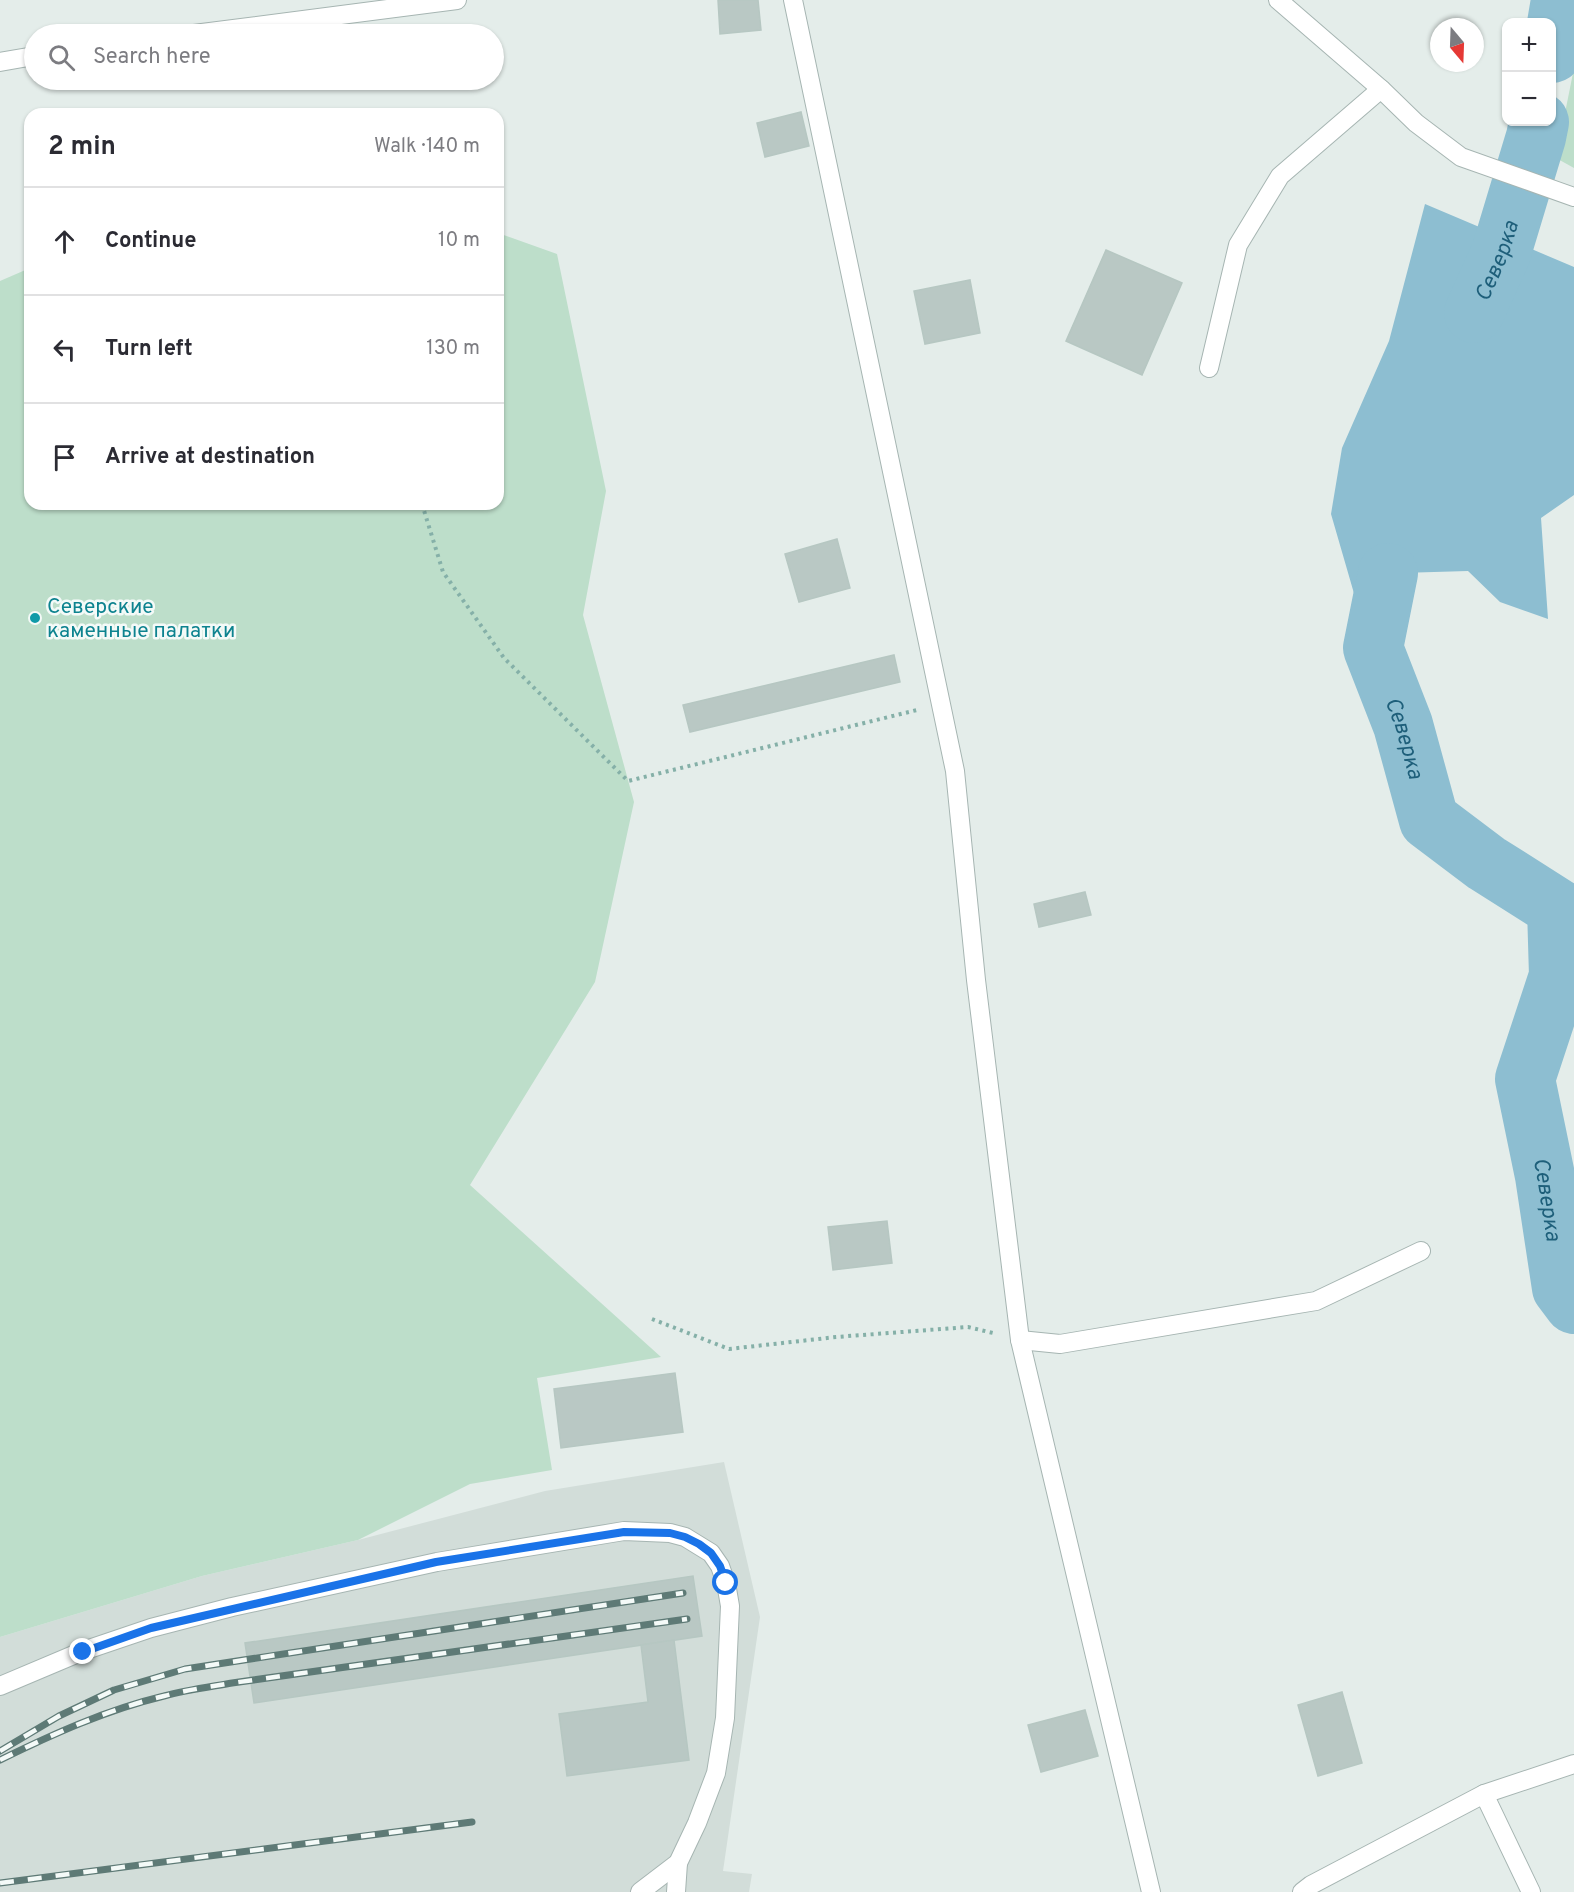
<!DOCTYPE html>
<html lang="en">
<head>
<meta charset="utf-8">
<style>
  body { margin:0; font-family:Overpass,sans-serif; background:#f2f2f3; color:#2b2b33 }
  .controls { position:absolute; right:18px; top:18px; display:grid; overflow:hidden; border-radius:12px; box-shadow:0 2px 4px #0004 }
  .controls button { width:54px; height:54px; display:grid; place-items:center; padding:0; border:0; border-bottom:2px solid #e1e1e2; background:#fff; color:#2b2b33; font:30px sans-serif }
  .compass { position:absolute; left:1430px; top:18px; width:54px; height:54px; border-radius:50%; background:#fff; box-shadow:0 2px 4px #0004; rotate:161deg }
  .stop { position:absolute; width:18px; height:18px; margin:-14px; border:4px solid #1a73e8; border-radius:50%; background:#fff }
  .stop.end { background:#1a73e8; border-color:#fff; box-shadow:0 2px 6px #0008 }
  .list { margin:0; padding:0; list-style:none }
  h2 { display:flex; justify-content:space-between; align-items:center; height:78px; margin:0; padding:0 24px; font-size:26px }
  h2 small { font-size:20px; font-weight:400; color:#7c7c81 }
  .list li { display:grid; grid-template-columns:39px 1fr auto; gap:18px; align-items:center; box-sizing:border-box; height:108px; padding:0 24px; border-top:2px solid #e1e1e2 }
  .list b { display:block; font-size:22px; white-space:nowrap }
  .list em { font-size:20px; font-style:normal; color:#7c7c81 }
  .icon { flex:none; width:33px; height:33px; fill:none; stroke:currentColor; stroke-width:2; stroke-linecap:round; stroke-linejoin:round }
  .map { position:relative; flex:none; width:1574px; height:1892px; overflow:hidden }
  .search { position:absolute; background:#fff; box-shadow:0 2px 4px #0004; left:24px; top:24px; width:480px; height:66px; display:flex; align-items:center; gap:15px; box-sizing:border-box; padding:0 21px; border-radius:33px; color:#7c7c81; font-size:22px }
  .panel { position:absolute; background:#fff; box-shadow:0 2px 4px #0004; left:24px; top:108px; width:480px; height:402px; border-radius:18px }
  .map>svg:first-child { display:block }
  .built { fill:#d2ddd9 }
  .green { fill:#bddeca }
  .water { fill:#8dbed1 }
  .lines { fill:none; stroke-linecap:round; stroke-linejoin:round }
  .river { stroke:#8dbed1; stroke-width:60 }
  .building { fill:#b9c8c4; stroke:#b6c7c2; stroke-width:1.5 }
  .minor-casing { stroke:#a6b5b2; stroke-width:20 }
  .path { stroke:#85b0a8; stroke-width:4; stroke-dasharray:3 4.5; stroke-linecap:butt }
  .minor { stroke:#fff; stroke-width:18 }
  .rail-casing { stroke:#5e7a76; stroke-width:7 }
  .rail { stroke:#f4faf8; stroke-width:4.5; stroke-dasharray:14; stroke-linecap:butt }
  .route { stroke:#1a73e8; stroke-width:8 }
  .culture-dot { fill:#0f9aa8; stroke:#f4faf8; stroke-width:2 }
  .labels { text-anchor:middle; stroke-width:5; stroke-linejoin:round; paint-order:stroke }
  .culture-label { font-size:21px; fill:#0d838f; stroke:#f4faf8; text-anchor:start }
  .water-label { font-size:22px; font-style:italic; fill:#1e5f7a; stroke:#f4faf8 }
</style>
</head>
<body>
<div class="map">
<svg width="1574" height="1892" viewBox="0 0 1574 1892">
  <rect width="100%" height="100%" fill="#e4edea"/>
  <path class="built" d="M724 1462 760 1617 723 1871 752 1874 749 1892H0V1637L202 1576 358 1540 545 1491Z"/>
  <g class="green">
    <path d="M1574 68V168L1556 158Z"/>
    <path d="M498 233 557 254 606 491 583 615 634 802 595 982 470 1185 661 1357 537 1378 552 1470 470 1484 358 1540 202 1576 0 1637V281L30 268V504H498Z"/>
  </g>
  <path class="water" d="M1425 204 1574 267V495L1541 518 1548 619 1500 602 1468 571 1400 573 1373 659 1331 514 1342 448 1389 341Z"/>
  <g class="lines">
    <g class="river">
      <path d="M1552 53 1561 0"/>
      <path id="s1" d="M1474 313 1501 253 1536 137 1539 122"/>
      <path id="s2" d="M1388 573 1373 648 1403 725 1429 820 1486 863 1557 908 1559 976 1525 1079 1545 1176 1562 1288 1574 1304"/>
    </g>
  </g>
  <g class="building">
    <path d="M718 0H758L761 30 720 34Z"/>
    <path d="M801 112 809 146 765 157 757 123Z"/>
    <path d="M1106 250 1182 283 1142 375 1066 341Z"/>
    <path d="M970 280 980 333 925 344 914 291Z"/>
    <path d="M837 539 850 588 799 602 785 554Z"/>
    <path d="M894 655 900 682 690 732 683 705Z"/>
    <path d="M1085 892 1091 915 1039 927 1034 904Z"/>
    <path d="M887 1221 892 1263 833 1270 828 1227Z"/>
    <path d="M675 1373 683 1432 561 1448 554 1389Z"/>
    <path d="M693 1576 702 1636 254 1703 245 1643Z"/>
    <path d="M674 1640 689 1760 567 1776 559 1714 648 1702 641 1645Z"/>
    <path d="M1342 1692 1362 1763 1318 1776 1298 1705Z"/>
    <path d="M1085 1710 1098 1756 1041 1772 1028 1725Z"/>
  </g>
  <g class="lines">
    <defs>
      <g id="minor">
        <path d="M793 0 955 771 976 980 1020 1340 1151 1892"/>
        <path d="M1278 0 1381 89 1416 123 1461 157 1574 197"/>
        <path d="M194 34 457 0"/>
        <path d="M0 62 34 56"/>
        <path d="M1209 368 1238 245 1280 176 1381 89"/>
        <path d="M1020 1340 1060 1344 1316 1301 1421 1251"/>
        <path d="M0 1686 83 1651 151 1628 232 1607 437 1562 624 1531 670 1533 685 1537 711 1553 720 1566 726 1583 730 1606 725 1718 716 1773 697 1823 678 1863 640 1892"/>
        <path d="M1484 1794 1531 1892"/>
        <path d="M676 1892 678 1863"/>
        <path d="M1302 1892 1311 1885 1484 1794 1574 1764"/>
      </g>
    </defs>
    <use href="#minor" class="minor-casing"/>
    <g class="path">
      <path d="M422 504 443 572 504 658 628 781 917 710"/>
      <path d="M652 1319 729 1349 836 1337 968 1327 993 1333"/>
    </g>
    <use href="#minor" class="minor"/>
    <defs>
      <g id="rail">
        <path d="M0 1751 59 1716 114 1690 185 1669 683 1593"/>
        <path d="M0 1760C53 1734 106 1710 164 1696 186 1690 209 1687 232 1683L687 1619"/>
        <path d="M0 1883 472 1822"/>
      </g>
    </defs>
    <use href="#rail" class="rail-casing"/>
    <use href="#rail" class="rail"/>
  </g>
  <g class="lines">
    <path class="route" d="M83 1652 151 1628 436 1562 624 1532 670 1533 685 1537 699 1544 711 1553 720 1566 726 1583"/>
  </g>
  <circle class="culture-dot" cx="35" cy="618" r="6"/>
  <g class="labels">
    <g class="culture-label">
      <text x="47" y="613">Северские<tspan x="47" dy="24">каменные палатки</tspan></text>
    </g>
    <g class="water-label">
      <text dy="8" stroke="none"><textPath href="#s1" startOffset="57">Северка</textPath></text>
      <text dy="8" stroke="none"><textPath href="#s2" startOffset="172">Северка</textPath></text>
      <text dy="8" stroke="none"><textPath href="#s2" startOffset="712">Северка</textPath></text>
    </g>
  </g>
</svg>
<div class="controls">
<button>+</button>
<button>−</button>
</div>
<svg class="compass" viewBox="-18 -18 36 36"><path d="M0-13l5 13h-10z" fill="#e53935"/><path d="M0 13l5-13h-10z" fill="#7c7c81"/></svg>
<div class="stop" style="left:726px;top:1583px"></div>
<div class="stop end" style="left:83px;top:1652px"></div>
<div class="search"><svg class="icon" aria-label="search" viewBox="0 0 24 24"><circle cx="10" cy="10" r="6"/><path d="M15 15l6 6"/></svg>Search here</div>
<section class="panel">
<h2>2 min<small>Walk · 140 m</small></h2>
<ul class="list">
<li><svg class="icon" aria-label="ahead" viewBox="0 0 24 24"><path d="M12 20V5M6 11l6-6 6 6"/></svg><div><b>Continue</b></div><em>10 m</em></li>
<li><svg class="icon" aria-label="left" viewBox="0 0 24 24"><path d="M17 20v-9H6M10 6l-5 5 5 5"/></svg><div><b>Turn left</b></div><em>130 m</em></li>
<li><svg class="icon" aria-label="arrive" viewBox="0 0 24 24"><path d="M6 21V4h12l-3 4 3 4H6"/></svg><div><b>Arrive at destination</b></div></li>
</ul>
</section>
</div>
</body>
</html>
